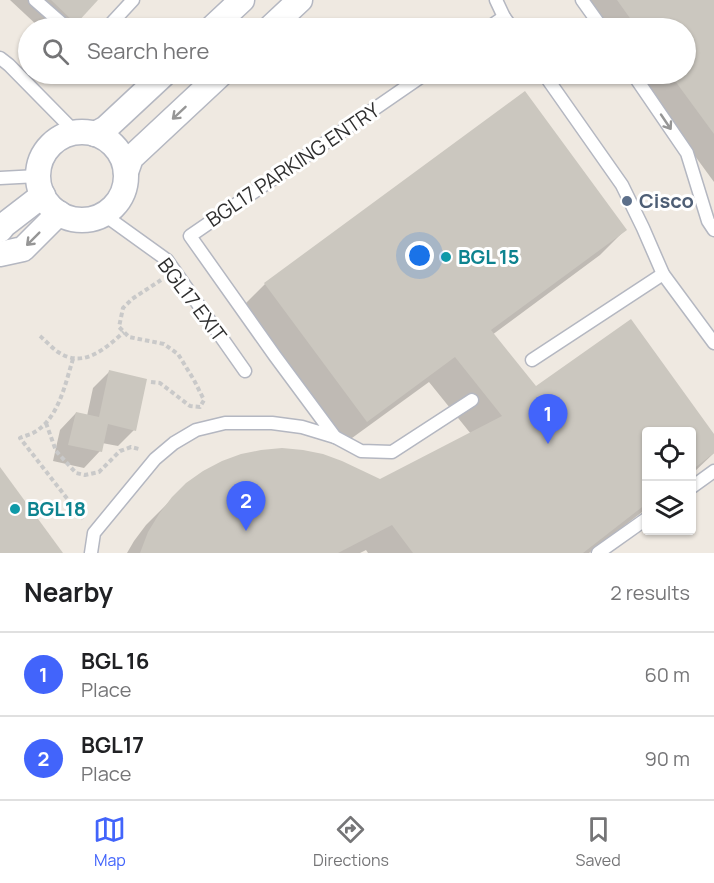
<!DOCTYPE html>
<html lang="en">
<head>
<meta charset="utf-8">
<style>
  body { margin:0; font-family:Manrope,sans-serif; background:#f6f6f6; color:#202124 }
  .controls { position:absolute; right:18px; bottom:18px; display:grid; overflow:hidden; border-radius:6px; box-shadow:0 2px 4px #0004 }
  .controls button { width:54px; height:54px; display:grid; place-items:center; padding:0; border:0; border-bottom:2px solid #e0e0e0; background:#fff; color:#202124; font:30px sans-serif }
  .you { position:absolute; left:420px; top:256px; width:21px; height:21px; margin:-15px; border:4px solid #fff; border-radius:50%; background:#1a73e8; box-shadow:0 0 0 9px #1a73e833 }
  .badge { display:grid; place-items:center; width:39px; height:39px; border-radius:50%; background:#4264fb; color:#fff; font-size:20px; font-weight:700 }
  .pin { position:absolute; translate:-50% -50px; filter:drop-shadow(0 2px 3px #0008) }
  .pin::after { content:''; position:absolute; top:32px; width:21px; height:18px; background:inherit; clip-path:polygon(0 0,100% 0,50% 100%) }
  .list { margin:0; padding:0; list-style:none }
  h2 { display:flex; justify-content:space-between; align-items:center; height:78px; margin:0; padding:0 24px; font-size:26px }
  h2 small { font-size:20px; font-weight:400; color:#757577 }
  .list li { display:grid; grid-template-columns:39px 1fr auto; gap:18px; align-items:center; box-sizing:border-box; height:84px; padding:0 24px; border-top:2px solid #e0e0e0 }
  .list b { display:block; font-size:22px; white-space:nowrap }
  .list p { margin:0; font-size:20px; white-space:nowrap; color:#757577 }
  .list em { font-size:20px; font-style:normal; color:#757577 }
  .icon { flex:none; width:33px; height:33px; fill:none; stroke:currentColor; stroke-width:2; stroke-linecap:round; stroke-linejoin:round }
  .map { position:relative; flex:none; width:714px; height:553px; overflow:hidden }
  .search { position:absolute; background:#fff; box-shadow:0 2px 4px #0004; left:18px; right:18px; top:18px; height:66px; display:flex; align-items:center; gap:15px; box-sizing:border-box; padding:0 21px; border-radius:33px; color:#757577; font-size:22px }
  .sheet { height:246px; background:#fff }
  nav { display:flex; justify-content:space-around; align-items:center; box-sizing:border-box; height:84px; border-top:2px solid #e0e0e0; background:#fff; font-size:16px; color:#757577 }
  nav a { display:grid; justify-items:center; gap:3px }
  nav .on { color:#4264fb }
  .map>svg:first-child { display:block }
  .shadow { fill:#0003 }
  .building { fill:#cbc7bf }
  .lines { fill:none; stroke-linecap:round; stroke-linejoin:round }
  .service-casing { stroke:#b4b7c1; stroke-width:15 }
  .minor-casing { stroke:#b4b7c1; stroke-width:27 }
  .path { stroke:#c9c9c9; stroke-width:4; stroke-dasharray:4.5 3; stroke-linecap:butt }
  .service { stroke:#fff; stroke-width:12 }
  .minor { stroke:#fff; stroke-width:24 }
  .oneway { stroke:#969696 }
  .service-dot { fill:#5c6f8a; stroke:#fff; stroke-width:2 }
  .culture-dot { fill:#0f9aa8; stroke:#fff; stroke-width:2 }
  .labels { text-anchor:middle; stroke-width:6; stroke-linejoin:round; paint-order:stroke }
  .street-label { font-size:20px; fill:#2e2e2e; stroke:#fff }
  .service-label { font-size:20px; font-weight:bold; fill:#4e5e75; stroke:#fff; text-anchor:start }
  .culture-label { font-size:20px; font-weight:bold; fill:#0d838f; stroke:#fff; text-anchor:start }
</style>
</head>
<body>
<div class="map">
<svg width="714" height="553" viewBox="0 0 714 553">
  <rect width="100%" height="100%" fill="#efe9e1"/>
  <g class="shadow">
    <path d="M10 0H96L69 28H40Z"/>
    <path d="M582 0H714V182L635 74H686V28H603Z"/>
    <path d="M625 230 600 255 492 335 536 388 714 437V453L692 474V431H646V509L589 553H368L366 550 360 553H127L134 541 146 525 187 484 380 481 471 434 429 382 341 446 240 309 265 284Z"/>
    <path d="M109 372 134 430 118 446 102 443 100 451 84 468 53 461 60 430 76 413 87 416 93 388Z"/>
  </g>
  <g class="building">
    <path d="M51 0H98L76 24Z"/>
    <path d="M617 0H714V134L670 74H686V28H637Z"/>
    <path d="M525 91 627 230 491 330 536 386 631 319 714 434V453L692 470V432H646V504L583 553H413L392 525 338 553H140L148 532 159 514 172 497 186 483 203 471 222 461 241 454 261 450 282 448 303 450 323 454 342 461 380 479 502 416 455 357 367 422 264 283Z"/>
    <path d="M109 370 147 379 136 431 108 424 102 452 68 445 76 412 99 417Z"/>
    <path d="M0 467 63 553H0Z"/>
  </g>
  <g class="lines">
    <defs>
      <g id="service">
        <path d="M35 0 67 28"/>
        <path d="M582 0 602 28"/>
        <path d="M504 17 512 28"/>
        <path d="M107 28 133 0"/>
        <path d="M488 28 504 17 496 0"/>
        <path d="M0 58 9 65 75 132"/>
        <path d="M544 74 622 185 643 228 663 274 714 343"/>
        <path d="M633 74 687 153 708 221 714 230"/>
        <path d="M0 178 38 176"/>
        <path d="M103 214 167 260 245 371"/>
        <path d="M532 360 663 274"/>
        <path d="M335 437 361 451 392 452 472 400"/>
        <path d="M692 487 714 471"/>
        <path d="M91 553 94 533 155 459 174 443 196 430 225 423H272L302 427 335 437 275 356 190 236 425 74"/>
        <path d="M598 553 646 519"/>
      </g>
      <g id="minor">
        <path d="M212 28 242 0"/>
        <path d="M270 28 300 0"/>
        <circle cx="82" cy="176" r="44"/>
        <path d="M95 134 106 128 164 74"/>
        <path d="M126 172 131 158 221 74"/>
        <path d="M0 230 4 225 43 195"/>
        <path d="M0 254 23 249 59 213"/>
      </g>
    </defs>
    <use href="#service" class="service-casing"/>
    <use href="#minor" class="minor-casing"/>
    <g class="path">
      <path d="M40 336C46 341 52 348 58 352 83 369 105 349 124 332"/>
      <path d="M73 359C65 384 59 419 33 433 29 435 24 436 20 438L83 519"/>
      <path d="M151 382 160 383 190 406 200 407 204 400 194 380 178 354 164 344 129 337 119 327 123 308 132 299 161 280"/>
      <path d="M46 423 56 451 76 473 85 475 99 472 120 451 131 447 139 449"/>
    </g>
    <use href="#service" class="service"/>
    <use href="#minor" class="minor"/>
  </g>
  <defs><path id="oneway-shaft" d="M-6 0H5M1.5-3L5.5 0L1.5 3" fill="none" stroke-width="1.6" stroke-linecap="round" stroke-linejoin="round" transform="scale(1.5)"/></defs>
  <g class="oneway">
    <use href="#oneway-shaft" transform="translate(179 113) rotate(137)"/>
    <use href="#oneway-shaft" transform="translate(666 122) rotate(56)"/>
    <use href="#oneway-shaft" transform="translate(33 239) rotate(135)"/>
  </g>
  <circle class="service-dot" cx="627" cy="201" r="6"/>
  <g class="culture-dot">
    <circle cx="446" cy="257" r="6"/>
    <circle cx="15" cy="509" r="6"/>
  </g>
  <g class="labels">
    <g class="street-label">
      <text transform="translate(293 165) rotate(-34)" y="7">BGL17 PARKING ENTRY</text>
      <text transform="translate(192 300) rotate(53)" y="7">BGL17 EXIT</text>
    </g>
    <g class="service-label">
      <text x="639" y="208">Cisco</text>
    </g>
    <g class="culture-label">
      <text x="458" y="264">BGL 15</text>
      <text x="27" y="516">BGL18</text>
    </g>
  </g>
</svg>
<div class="controls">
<button><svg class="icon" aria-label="locate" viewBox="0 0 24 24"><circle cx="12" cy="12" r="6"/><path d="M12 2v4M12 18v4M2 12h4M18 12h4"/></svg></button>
<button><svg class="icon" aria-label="layers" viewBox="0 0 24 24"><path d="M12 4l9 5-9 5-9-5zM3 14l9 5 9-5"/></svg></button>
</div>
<div class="you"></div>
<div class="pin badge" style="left:548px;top:444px">1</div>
<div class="pin badge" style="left:246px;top:531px">2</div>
<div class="search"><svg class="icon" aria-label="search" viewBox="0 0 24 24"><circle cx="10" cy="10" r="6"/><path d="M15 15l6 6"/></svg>Search here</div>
</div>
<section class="sheet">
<h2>Nearby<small>2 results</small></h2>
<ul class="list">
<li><span class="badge">1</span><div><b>BGL 16</b><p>Place</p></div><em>60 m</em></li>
<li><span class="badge">2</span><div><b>BGL17</b><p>Place</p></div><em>90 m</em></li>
</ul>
</section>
<nav>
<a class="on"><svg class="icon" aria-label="map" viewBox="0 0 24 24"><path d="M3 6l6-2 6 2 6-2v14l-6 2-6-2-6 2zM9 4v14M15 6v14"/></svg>Map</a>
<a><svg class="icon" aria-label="directions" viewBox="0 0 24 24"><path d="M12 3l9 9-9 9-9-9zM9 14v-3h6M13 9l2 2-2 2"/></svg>Directions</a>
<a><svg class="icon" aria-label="saved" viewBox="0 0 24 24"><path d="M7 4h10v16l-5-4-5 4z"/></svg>Saved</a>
</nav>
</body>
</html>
